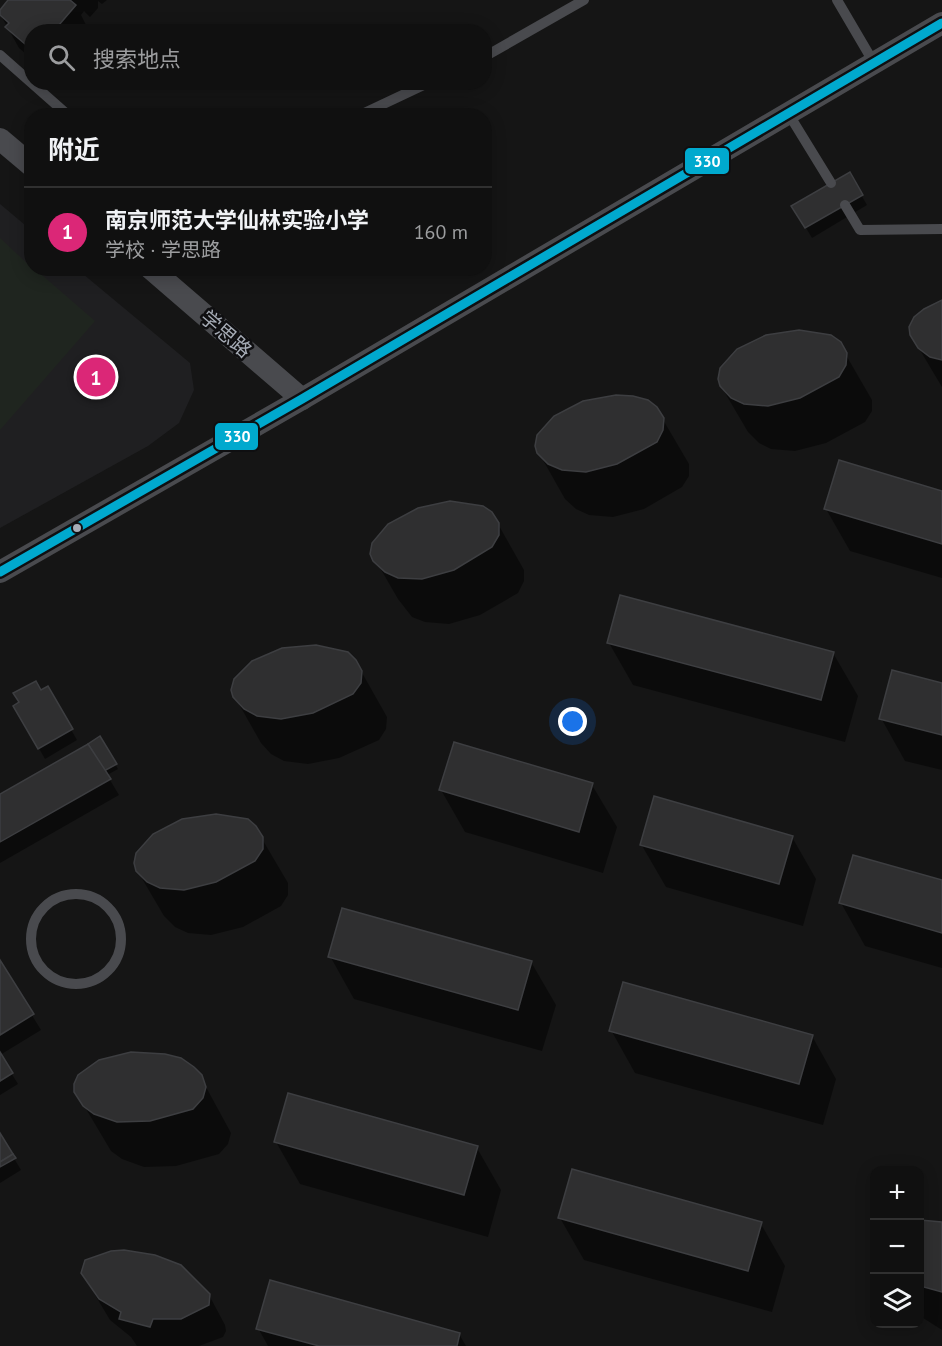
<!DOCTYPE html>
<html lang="zh">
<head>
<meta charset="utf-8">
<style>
  body { margin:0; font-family:"PT Sans","Noto Sans SC",sans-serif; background:#1e1e1e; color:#f1f3f6 }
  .controls { position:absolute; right:18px; bottom:18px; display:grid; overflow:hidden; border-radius:12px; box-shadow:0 3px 15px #0003 }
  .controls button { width:54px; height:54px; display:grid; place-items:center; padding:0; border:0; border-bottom:2px solid #303030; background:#101010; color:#f1f3f6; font:30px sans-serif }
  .you { position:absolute; left:573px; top:722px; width:21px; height:21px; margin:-15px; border:4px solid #fff; border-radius:50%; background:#1a73e8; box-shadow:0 0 0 9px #1a73e833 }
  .badge { display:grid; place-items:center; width:39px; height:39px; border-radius:50%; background:#db2777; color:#fff; font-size:20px; font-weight:700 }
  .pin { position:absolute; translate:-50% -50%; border:3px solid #fff; box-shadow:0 2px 6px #0006 }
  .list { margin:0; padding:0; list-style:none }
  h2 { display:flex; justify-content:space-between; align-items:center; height:78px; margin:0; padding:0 24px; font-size:26px }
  h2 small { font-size:20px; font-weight:400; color:#9c9d9f }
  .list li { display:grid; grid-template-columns:39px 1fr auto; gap:18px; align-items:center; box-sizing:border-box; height:90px; padding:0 24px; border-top:2px solid #303030 }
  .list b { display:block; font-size:22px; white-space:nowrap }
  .list p { margin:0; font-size:20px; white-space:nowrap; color:#9c9d9f }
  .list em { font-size:20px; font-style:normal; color:#9c9d9f }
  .icon { flex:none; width:33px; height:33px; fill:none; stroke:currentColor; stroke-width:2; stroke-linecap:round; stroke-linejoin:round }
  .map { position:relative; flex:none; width:942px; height:1346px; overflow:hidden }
  .search { position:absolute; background:#101010; box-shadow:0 3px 15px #0003; left:24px; top:24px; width:468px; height:66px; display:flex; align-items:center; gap:15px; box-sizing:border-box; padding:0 21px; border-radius:24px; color:#9c9d9f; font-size:22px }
  .panel { position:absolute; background:#101010; box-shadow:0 3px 15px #0003; left:24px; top:108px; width:468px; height:168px; border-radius:24px }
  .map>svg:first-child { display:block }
  .built { fill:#1f1f21 }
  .green { fill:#1f251f }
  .shadow { fill:#0007 }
  .building { fill:#2f2f30; stroke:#3d3e41; stroke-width:1.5 }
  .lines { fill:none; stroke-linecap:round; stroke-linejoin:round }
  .service { stroke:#494a4e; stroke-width:10 }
  .minor { stroke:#494a4e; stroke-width:22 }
  .bus-1-casing { stroke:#0f0f11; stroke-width:14 }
  .bus-1 { stroke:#00a9ce; stroke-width:9 }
  .bus-dot { fill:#a6acb6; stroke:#0f0f11; stroke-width:2 }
  .labels { text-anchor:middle; stroke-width:5; stroke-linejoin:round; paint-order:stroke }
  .street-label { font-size:20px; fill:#a6acb6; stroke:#0f0f11 }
  .line-badge { stroke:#0f0f11; stroke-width:2 }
  .badge-label { font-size:16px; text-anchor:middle; font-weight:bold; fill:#fff }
</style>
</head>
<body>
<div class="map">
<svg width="942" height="1346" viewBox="0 0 942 1346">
  <rect width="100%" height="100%" fill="#151515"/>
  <path class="built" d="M0 204 31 230 32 268 77 269 190 363 194 390 179 423 148 446 0 528Z"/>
  <path class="green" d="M0 238 32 268 35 269 95 321 0 430Z"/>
  <g class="shadow">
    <path d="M11 0H107L102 4 98 1V8L90 17 84 11 81 15 87 27 83 32H32V59L19 48 0 14Z"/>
    <path d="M849 174 867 205 812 238 793 206Z"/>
    <path d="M942 301V387L911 335 915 318 935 303Z"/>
    <path d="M800 331 831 337 839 343 872 400V411L865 422 826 443 795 451 771 449 759 443 748 432 721 386Z"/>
    <path d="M662 418 689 464V476L682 487 644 509 613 517 589 515 576 509 565 499 539 453Z"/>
    <path d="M942 492V578L850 551 826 509Z"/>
    <path d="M451 503 482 507 498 524 524 570V581L518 593 480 615 449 624 425 622 412 617 398 599 372 554Z"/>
    <path d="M609 643 833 653 858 696 845 742 633 685Z"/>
    <path d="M316 646 347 653 361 671 387 717 386 729 379 740 339 758 308 764 284 761 271 754 261 743 235 697Z"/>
    <path d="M942 685V770L905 761 881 718Z"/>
    <path d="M47 688 77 740 45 759 15 706Z"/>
    <path d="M100 738 118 769 107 775 119 795 0 863V796Z"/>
    <path d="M592 785 617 827 603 873 465 832 441 790Z"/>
    <path d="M216 815 247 820 255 827 288 883V895L281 906 243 927 211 935 188 933 175 927 164 916 137 870Z"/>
    <path d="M792 837 816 879 803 926 666 887 641 844Z"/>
    <path d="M942 882V968L865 946 841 903Z"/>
    <path d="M330 956 531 962 556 1005 542 1051 354 999Z"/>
    <path d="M0 963 41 1030 0 1055 18 1084 0 1095Z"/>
    <path d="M611 1030 812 1036 836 1079 823 1125 635 1073Z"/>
    <path d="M200 1076 231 1133 228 1144 219 1154 176 1166 144 1167 122 1159 111 1151 76 1092Z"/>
    <path d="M0 1135 21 1170 0 1183Z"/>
    <path d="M276 1142 477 1148 501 1190 488 1237 300 1184Z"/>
    <path d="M560 1218 761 1224 785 1266 772 1312 584 1260Z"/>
    <path d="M920 1222 942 1223V1330L920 1316Z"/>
    <path d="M82 1273 209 1295 225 1325 226 1331 223 1337 199 1346H137L131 1337 110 1320Z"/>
    <path d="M258 1328 459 1334 466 1346H268Z"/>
  </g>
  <g class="building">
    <path d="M8 0H70L76 5 53 32 45 25 39 32H32V50L5 27 9 23 0 15V10Z"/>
    <path d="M850 172 863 195 805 228 791 206Z"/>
    <path d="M942 300V360L930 357 918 348 910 335 909 327 914 317 924 309Z"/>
    <path d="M799 330 831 335 841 342 847 353 846 365 839 377 800 398 768 406 744 404 731 398 720 386 718 379 720 368 737 349 766 335Z"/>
    <path d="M616 395 633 396 648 400 657 407 664 418 663 430 657 442 617 464 586 472 562 470 548 464 537 453 535 446 537 435 554 416 583 401Z"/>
    <path d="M839 460 942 491V544L824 509Z"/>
    <path d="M450 501 483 506 492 512 499 523V535L492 547 454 570 422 579 398 578 385 572 373 561 370 554 372 543 388 524 418 508Z"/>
    <path d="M620 595 834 652 821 700 607 643Z"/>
    <path d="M316 645 348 652 356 660 362 671 361 683 353 694 313 713 281 719 257 716 244 709 233 697 231 690 234 679 252 661 282 648Z"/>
    <path d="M892 670 942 683V735L879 719Z"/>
    <path d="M36 681 41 690 48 686 73 729 38 749 13 706 19 702 13 693Z"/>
    <path d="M100 736 117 764 104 771 88 744Z"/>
    <path d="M454 742 593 783 579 832 439 790Z"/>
    <path d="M88 744 111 779 0 842V794Z"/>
    <path d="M654 796 793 836 779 884 640 845Z"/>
    <path d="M216 814 248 819 256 826 263 837V849L255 861 216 882 184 890 160 888 147 882 136 871 134 863 136 853 153 834 182 819Z"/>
    <path d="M853 855 942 880V933L839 903Z"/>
    <path d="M342 908 532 961 518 1010 328 957Z"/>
    <path d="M0 960 34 1014 0 1035Z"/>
    <path d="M623 982 813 1035 799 1084 609 1031Z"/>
    <path d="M0 1052 13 1073 0 1081Z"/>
    <path d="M131 1052 165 1054 181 1058 194 1067 202 1075 206 1087 203 1098 193 1109 150 1121 117 1122 94 1114 83 1106 74 1092V1084L78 1075 99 1060Z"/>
    <path d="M288 1093 478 1146 464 1195 274 1142Z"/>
    <path d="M0 1133 13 1154 0 1162Z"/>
    <path d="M13 1154 16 1158 0 1167V1162Z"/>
    <path d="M572 1169 762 1222 748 1271 558 1218Z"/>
    <path d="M920 1220 942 1222V1292L920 1286Z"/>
    <path d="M124 1250 155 1255 181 1265 210 1294 209 1305 181 1319H153L150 1327 119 1319 121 1312 99 1299 81 1273 85 1260 111 1251Z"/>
    <path d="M270 1280 460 1333 457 1346H319L256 1329Z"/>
  </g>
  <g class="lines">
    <g class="service">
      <path d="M837 0 874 63"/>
      <path d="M0 55 69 116"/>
      <path d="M484 57 584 0"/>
      <path d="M788 113 831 183"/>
      <path d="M358 116 430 82"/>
      <path d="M845 205 860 230 942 229"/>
      <circle cx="76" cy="939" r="45"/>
    </g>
    <g class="minor">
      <path d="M0 139 32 166"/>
      <path d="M150 268 302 399"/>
      <path d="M0 572 302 399 942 23"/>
    </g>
    <defs>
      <path id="bus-1" d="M0 572 302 399 942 23"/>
    </defs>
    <use href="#bus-1" class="bus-1-casing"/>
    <use href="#bus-1" class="bus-1"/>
  </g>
  <circle class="bus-dot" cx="77" cy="528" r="5"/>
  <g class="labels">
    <g class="street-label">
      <text transform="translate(226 334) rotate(41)" y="7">学思路</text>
    </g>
  </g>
  <g class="line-badge">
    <rect x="684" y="147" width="46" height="28" rx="6" fill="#00a9ce"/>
    <rect x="214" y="422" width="45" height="29" rx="6" fill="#00a9ce"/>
  </g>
  <g class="badge-label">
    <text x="707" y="167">330</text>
    <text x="237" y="442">330</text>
  </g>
</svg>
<div class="controls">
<button>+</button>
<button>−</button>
<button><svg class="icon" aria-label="layers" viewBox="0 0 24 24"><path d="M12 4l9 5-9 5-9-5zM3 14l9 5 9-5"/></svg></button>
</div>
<div class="you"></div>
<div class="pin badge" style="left:96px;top:377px">1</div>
<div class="search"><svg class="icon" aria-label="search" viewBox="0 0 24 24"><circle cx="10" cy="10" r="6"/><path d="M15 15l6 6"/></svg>搜索地点</div>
<section class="panel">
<h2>附近<small></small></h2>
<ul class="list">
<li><span class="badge">1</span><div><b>南京师范大学仙林实验小学</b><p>学校 · 学思路</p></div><em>160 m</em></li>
</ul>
</section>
</div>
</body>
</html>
